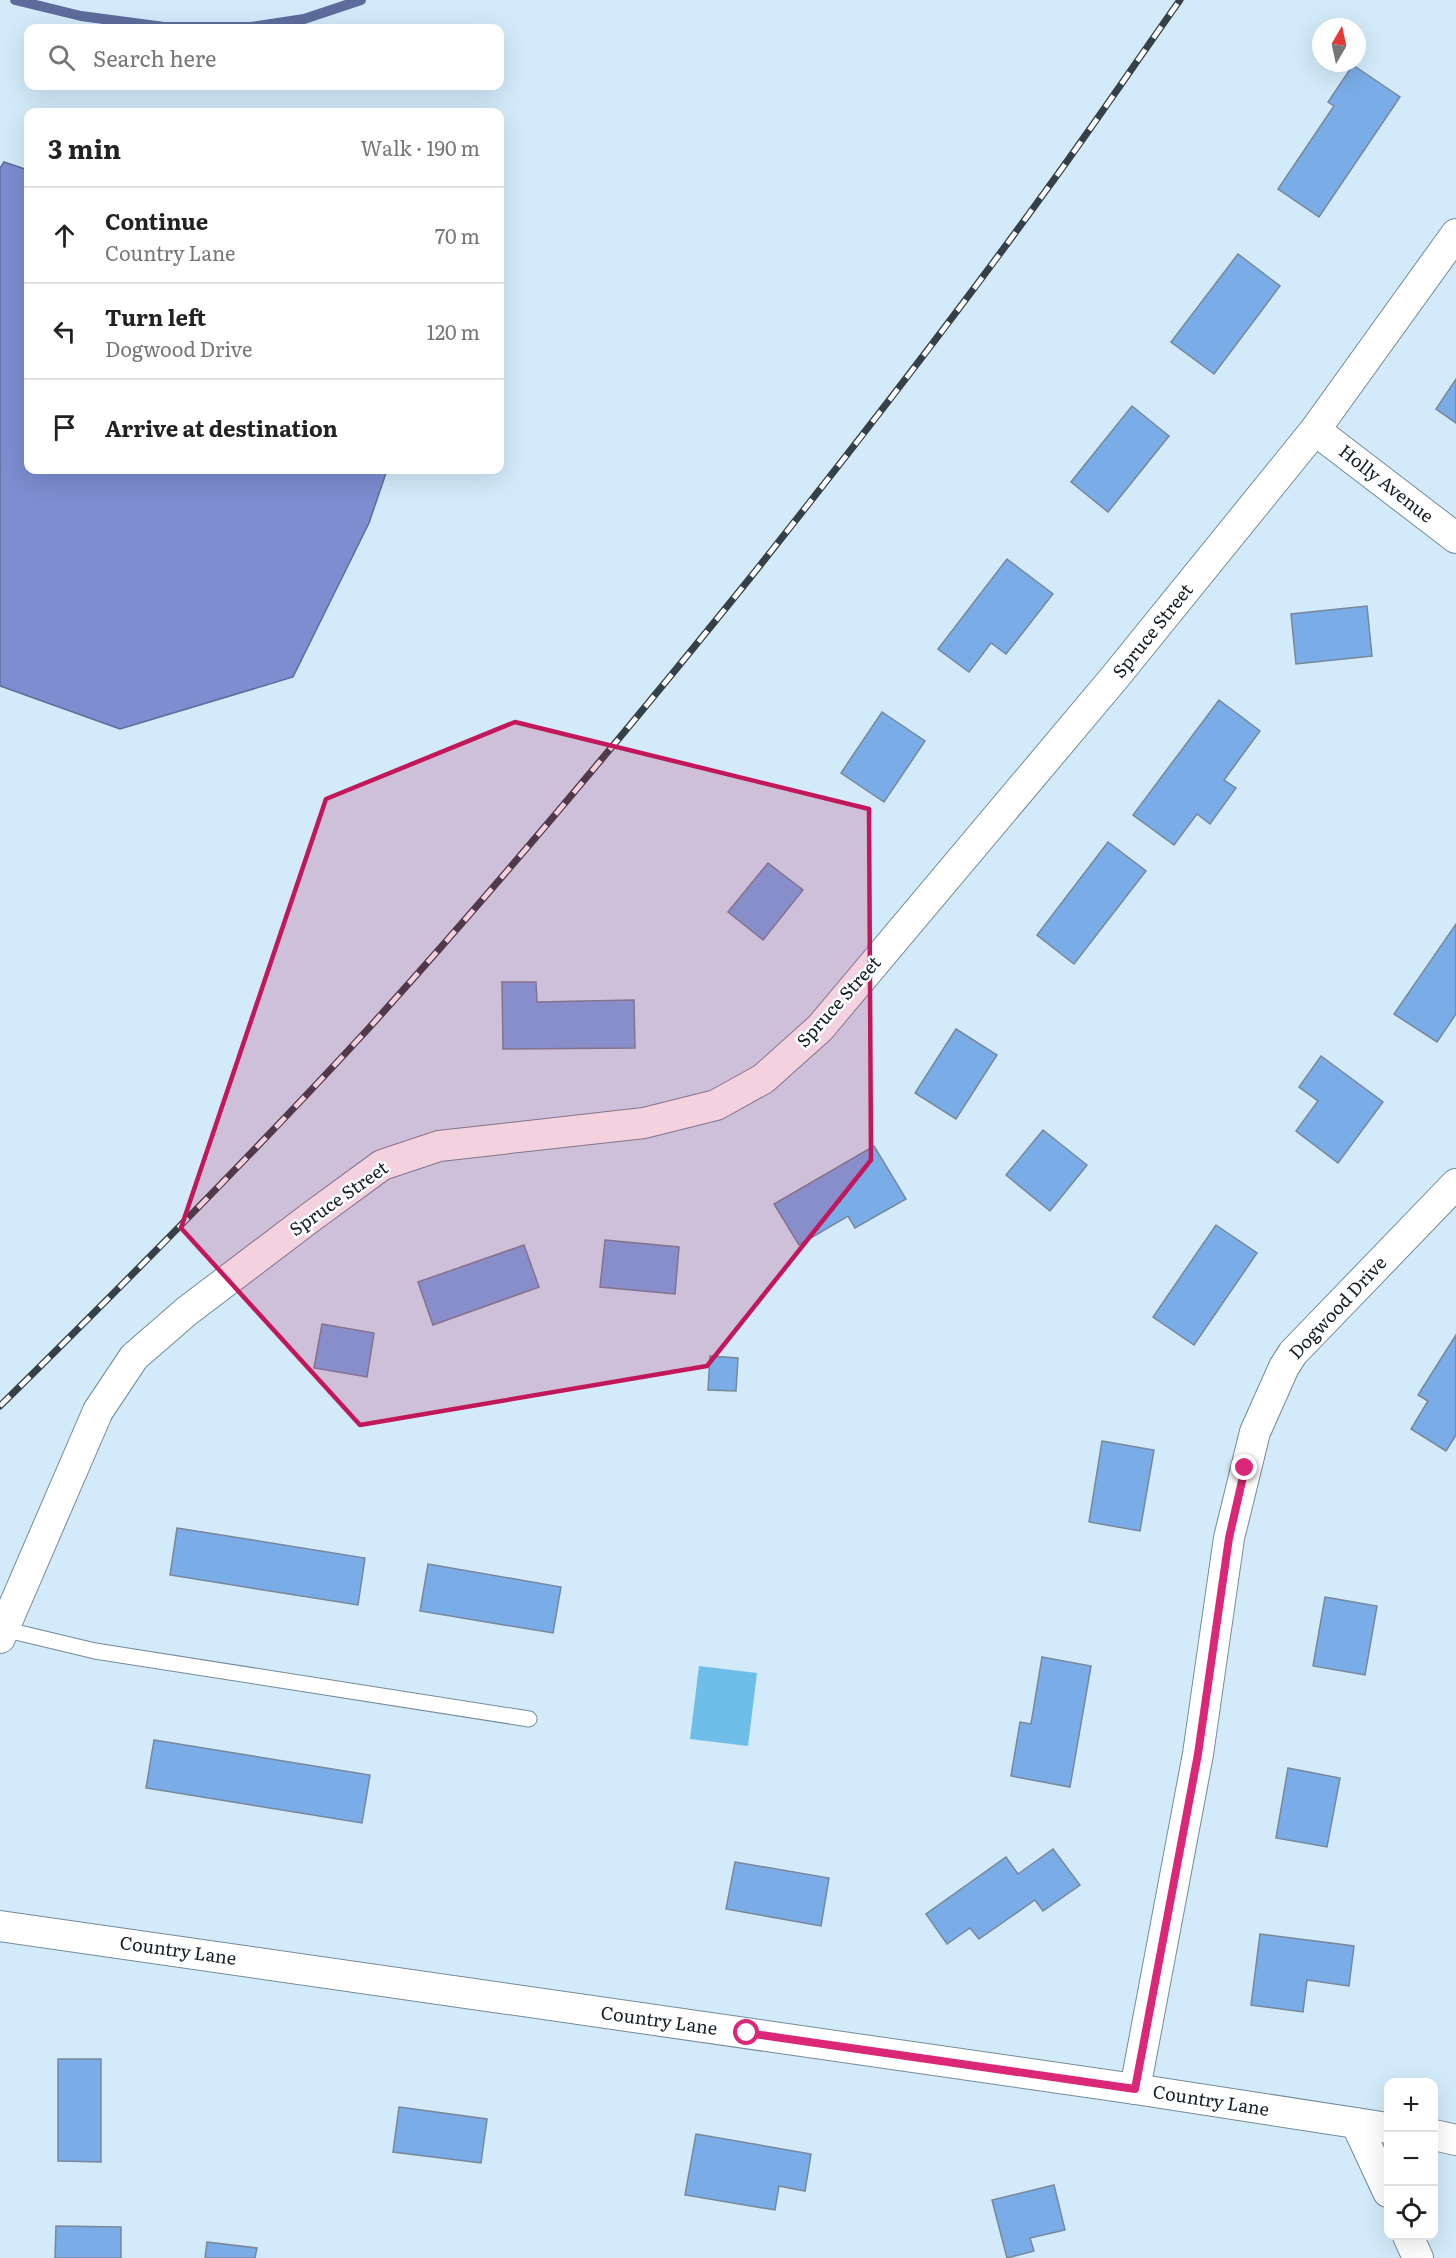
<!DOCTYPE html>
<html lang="en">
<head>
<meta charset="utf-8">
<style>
  body { margin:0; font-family:Literata,serif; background:#f6f6f6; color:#222 }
  .controls { position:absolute; right:18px; bottom:18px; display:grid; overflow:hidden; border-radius:12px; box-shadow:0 6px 24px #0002 }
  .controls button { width:54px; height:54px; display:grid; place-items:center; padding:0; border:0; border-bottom:2px solid #e0e0e0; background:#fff; color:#222; font:30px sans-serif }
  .compass { position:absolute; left:1312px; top:18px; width:54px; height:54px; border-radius:50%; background:#fff; box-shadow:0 6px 24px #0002; rotate:9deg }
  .stop { position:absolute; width:18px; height:18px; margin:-14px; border:4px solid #db2777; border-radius:50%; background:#fff }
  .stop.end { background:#db2777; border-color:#fff; box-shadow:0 2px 6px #0008 }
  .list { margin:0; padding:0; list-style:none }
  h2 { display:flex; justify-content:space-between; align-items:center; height:78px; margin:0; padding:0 24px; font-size:26px }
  h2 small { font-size:20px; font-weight:400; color:#767676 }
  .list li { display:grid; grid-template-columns:39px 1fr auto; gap:18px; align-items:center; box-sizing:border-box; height:96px; padding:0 24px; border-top:2px solid #e0e0e0 }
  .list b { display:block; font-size:22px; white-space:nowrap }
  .list p { margin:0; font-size:20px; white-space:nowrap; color:#767676 }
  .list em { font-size:20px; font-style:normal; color:#767676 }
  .icon { flex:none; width:33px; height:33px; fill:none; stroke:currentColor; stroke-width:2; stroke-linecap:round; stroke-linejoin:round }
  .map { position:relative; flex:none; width:1456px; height:2258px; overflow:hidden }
  .search { position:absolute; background:#fff; box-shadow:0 6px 24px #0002; left:24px; top:24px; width:480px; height:66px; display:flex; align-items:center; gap:15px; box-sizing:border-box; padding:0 21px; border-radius:12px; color:#767676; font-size:22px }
  .panel { position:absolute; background:#fff; box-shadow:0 6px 24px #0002; left:24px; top:108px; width:480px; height:366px; border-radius:12px }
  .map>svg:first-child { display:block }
  .green { fill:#6fbde9 }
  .water { fill:#7c8dd0; stroke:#5d6c9c; stroke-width:1.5 }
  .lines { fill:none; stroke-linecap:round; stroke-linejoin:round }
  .stream { stroke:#5d6c9c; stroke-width:10 }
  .building { fill:#7aace7; stroke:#788799; stroke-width:1.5 }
  .service-casing { stroke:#758b99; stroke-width:17 }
  .minor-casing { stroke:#758b99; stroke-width:32 }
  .service { stroke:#fff; stroke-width:15 }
  .minor { stroke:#fff; stroke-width:30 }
  .rail-casing { stroke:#354047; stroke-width:7 }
  .rail { stroke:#fff; stroke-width:4.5; stroke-dasharray:14; stroke-linecap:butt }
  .route { stroke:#db2777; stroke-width:8 }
  .marked { fill:#c2185b; fill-opacity:0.2; stroke:#c2185b; stroke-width:4.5; stroke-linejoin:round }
  .labels { text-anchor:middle; stroke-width:5; stroke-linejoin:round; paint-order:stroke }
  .street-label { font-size:18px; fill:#151e23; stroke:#fff }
</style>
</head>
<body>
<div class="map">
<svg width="1456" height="2258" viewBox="0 0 1456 2258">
  <rect width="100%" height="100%" fill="#d2eaf9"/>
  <path class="green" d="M699 1666 757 1673 748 1746 690 1739Z"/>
  <path class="water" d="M4 162 28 170V470H387L369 523 293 677 120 729 0 686V168Z"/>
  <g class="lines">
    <path class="stream" d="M15 0 81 16 164 27H251L304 19 361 0"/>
  </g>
  <g class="building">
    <path d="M1353 65 1400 97 1319 217 1278 189 1334 106 1328 102Z"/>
    <path d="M1238 254 1280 286 1214 374 1171 342Z"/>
    <path d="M1456 379V423L1436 409Z"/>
    <path d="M1132 406 1169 436 1108 512 1071 482Z"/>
    <path d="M1007 559 1053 594 1006 654 991 643 969 672 938 649Z"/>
    <path d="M1367 606 1372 656 1296 664 1291 614Z"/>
    <path d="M1219 700 1260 731 1224 780 1236 788 1210 824 1197 814 1174 845 1133 815Z"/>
    <path d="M882 712 925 741 884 802 841 773Z"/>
    <path d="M1108 842 1146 871 1074 964 1037 935Z"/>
    <path d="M768 863 803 890 763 940 728 912Z"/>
    <path d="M1456 924V1014L1437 1042 1394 1014Z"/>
    <path d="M502 982H536L537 1002 634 1000 635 1048 503 1049Z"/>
    <path d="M956 1029 997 1055 956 1119 915 1093Z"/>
    <path d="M1321 1056 1383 1102 1338 1163 1296 1131 1318 1101 1299 1087Z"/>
    <path d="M1043 1130 1087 1165 1050 1211 1006 1175Z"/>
    <path d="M874 1146 906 1199 855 1228 848 1216 799 1245 774 1204Z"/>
    <path d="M1216 1225 1257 1253 1194 1345 1153 1317Z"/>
    <path d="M605 1240 679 1247 675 1294 600 1287Z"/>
    <path d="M524 1245 539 1287 433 1325 418 1282Z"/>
    <path d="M322 1324 374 1333 367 1377 314 1368Z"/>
    <path d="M1456 1335V1435L1446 1451 1411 1429 1428 1401 1418 1395Z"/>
    <path d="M710 1356 738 1358 736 1391 708 1390Z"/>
    <path d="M1102 1441 1154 1450 1140 1531 1089 1522Z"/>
    <path d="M177 1528 365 1558 358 1605 170 1575Z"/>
    <path d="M428 1564 561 1587 553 1633 420 1611Z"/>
    <path d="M1325 1597 1377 1606 1365 1675 1313 1666Z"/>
    <path d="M1042 1657 1091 1666 1070 1787 1011 1776 1020 1722 1031 1724Z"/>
    <path d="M154 1740 370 1775 362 1823 146 1788Z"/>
    <path d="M1288 1768 1340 1778 1327 1847 1276 1838Z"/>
    <path d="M1053 1849 1080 1885 1043 1911 1035 1900 979 1939 970 1928 947 1944 926 1914 1006 1857 1018 1874Z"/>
    <path d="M735 1862 829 1878 821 1926 726 1909Z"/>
    <path d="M1260 1934 1354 1946 1349 1986 1307 1980 1303 2012 1251 2005Z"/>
    <path d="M58 2059H101V2162L58 2161Z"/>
    <path d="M399 2107 487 2119 481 2163 393 2152Z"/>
    <path d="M696 2134 811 2154 805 2191 779 2186 775 2210 685 2195Z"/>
    <path d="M1054 2185 1065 2230 1030 2238 1034 2251 1007 2258 992 2200Z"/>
    <path d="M56 2226 121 2227V2258H55Z"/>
    <path d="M207 2242 257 2248 255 2258H205Z"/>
  </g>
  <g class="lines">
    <defs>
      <path id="service" d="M3 1629 95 1651 529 1719"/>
      <g id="minor">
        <path d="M1315 430 1456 538"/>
        <path d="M0 1638 98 1411 134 1357 187 1311 311 1217 382 1165 439 1146 644 1123 716 1105 763 1079 820 1028 1115 677 1315 430 1456 234"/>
        <path d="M0 1926 1135 2089 1388 2128"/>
        <path d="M1135 2089 1198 1754 1229 1538 1255 1432 1284 1367 1293 1353 1456 1184"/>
        <path d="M1356 2123 1388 2192"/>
        <path d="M1434 2135 1456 2140"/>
        <path d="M1408 2236 1418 2258"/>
      </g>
    </defs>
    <use href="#service" class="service-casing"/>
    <use href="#minor" class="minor-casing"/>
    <use href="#service" class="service"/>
    <use href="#minor" class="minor"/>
    <defs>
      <path id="rail" d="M0 1406C125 1283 249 1158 368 1029 500 883 627 731 750 578 850 452 948 326 1042 196 1089 132 1134 65 1180 0"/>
    </defs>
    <use href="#rail" class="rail-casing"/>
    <use href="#rail" class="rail"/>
  </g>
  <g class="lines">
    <path class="route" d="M747 2033 1135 2089 1198 1754 1229 1538 1245 1468"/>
  </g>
  <path class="marked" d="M515 722 869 809 871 1160 707 1366 360 1425 181 1228 326 799Z"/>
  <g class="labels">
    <g class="street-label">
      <text transform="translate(1386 484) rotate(38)" y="6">Holly Avenue</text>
      <text transform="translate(1153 631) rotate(-51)" y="6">Spruce Street</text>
      <text transform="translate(839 1002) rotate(-48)" y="6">Spruce Street</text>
      <text transform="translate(339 1199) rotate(-35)" y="6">Spruce Street</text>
      <text transform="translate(1338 1308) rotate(-47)" y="6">Dogwood Drive</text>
      <text transform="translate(178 1951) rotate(8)" y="6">Country Lane</text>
      <text transform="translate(659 2021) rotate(8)" y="6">Country Lane</text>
      <text transform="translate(1211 2101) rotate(9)" y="6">Country Lane</text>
    </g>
  </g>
</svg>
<div class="controls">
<button>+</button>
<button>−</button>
<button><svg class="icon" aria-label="locate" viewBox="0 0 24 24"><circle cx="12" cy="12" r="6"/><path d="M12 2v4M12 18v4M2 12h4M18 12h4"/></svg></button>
</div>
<svg class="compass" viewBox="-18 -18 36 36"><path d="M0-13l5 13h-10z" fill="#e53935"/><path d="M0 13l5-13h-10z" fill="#767676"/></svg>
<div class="stop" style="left:747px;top:2033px"></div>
<div class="stop end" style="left:1245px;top:1468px"></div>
<div class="search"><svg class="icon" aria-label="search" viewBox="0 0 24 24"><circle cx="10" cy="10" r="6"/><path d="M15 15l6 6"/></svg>Search here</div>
<section class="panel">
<h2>3 min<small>Walk · 190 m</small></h2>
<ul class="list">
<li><svg class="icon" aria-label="ahead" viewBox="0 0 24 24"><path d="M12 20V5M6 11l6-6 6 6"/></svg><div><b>Continue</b><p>Country Lane</p></div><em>70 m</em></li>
<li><svg class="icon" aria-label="left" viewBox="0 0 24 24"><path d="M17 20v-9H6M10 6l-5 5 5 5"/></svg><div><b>Turn left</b><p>Dogwood Drive</p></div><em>120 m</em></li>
<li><svg class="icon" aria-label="arrive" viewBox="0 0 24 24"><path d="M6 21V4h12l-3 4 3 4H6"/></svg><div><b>Arrive at destination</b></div></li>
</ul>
</section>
</div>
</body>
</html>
